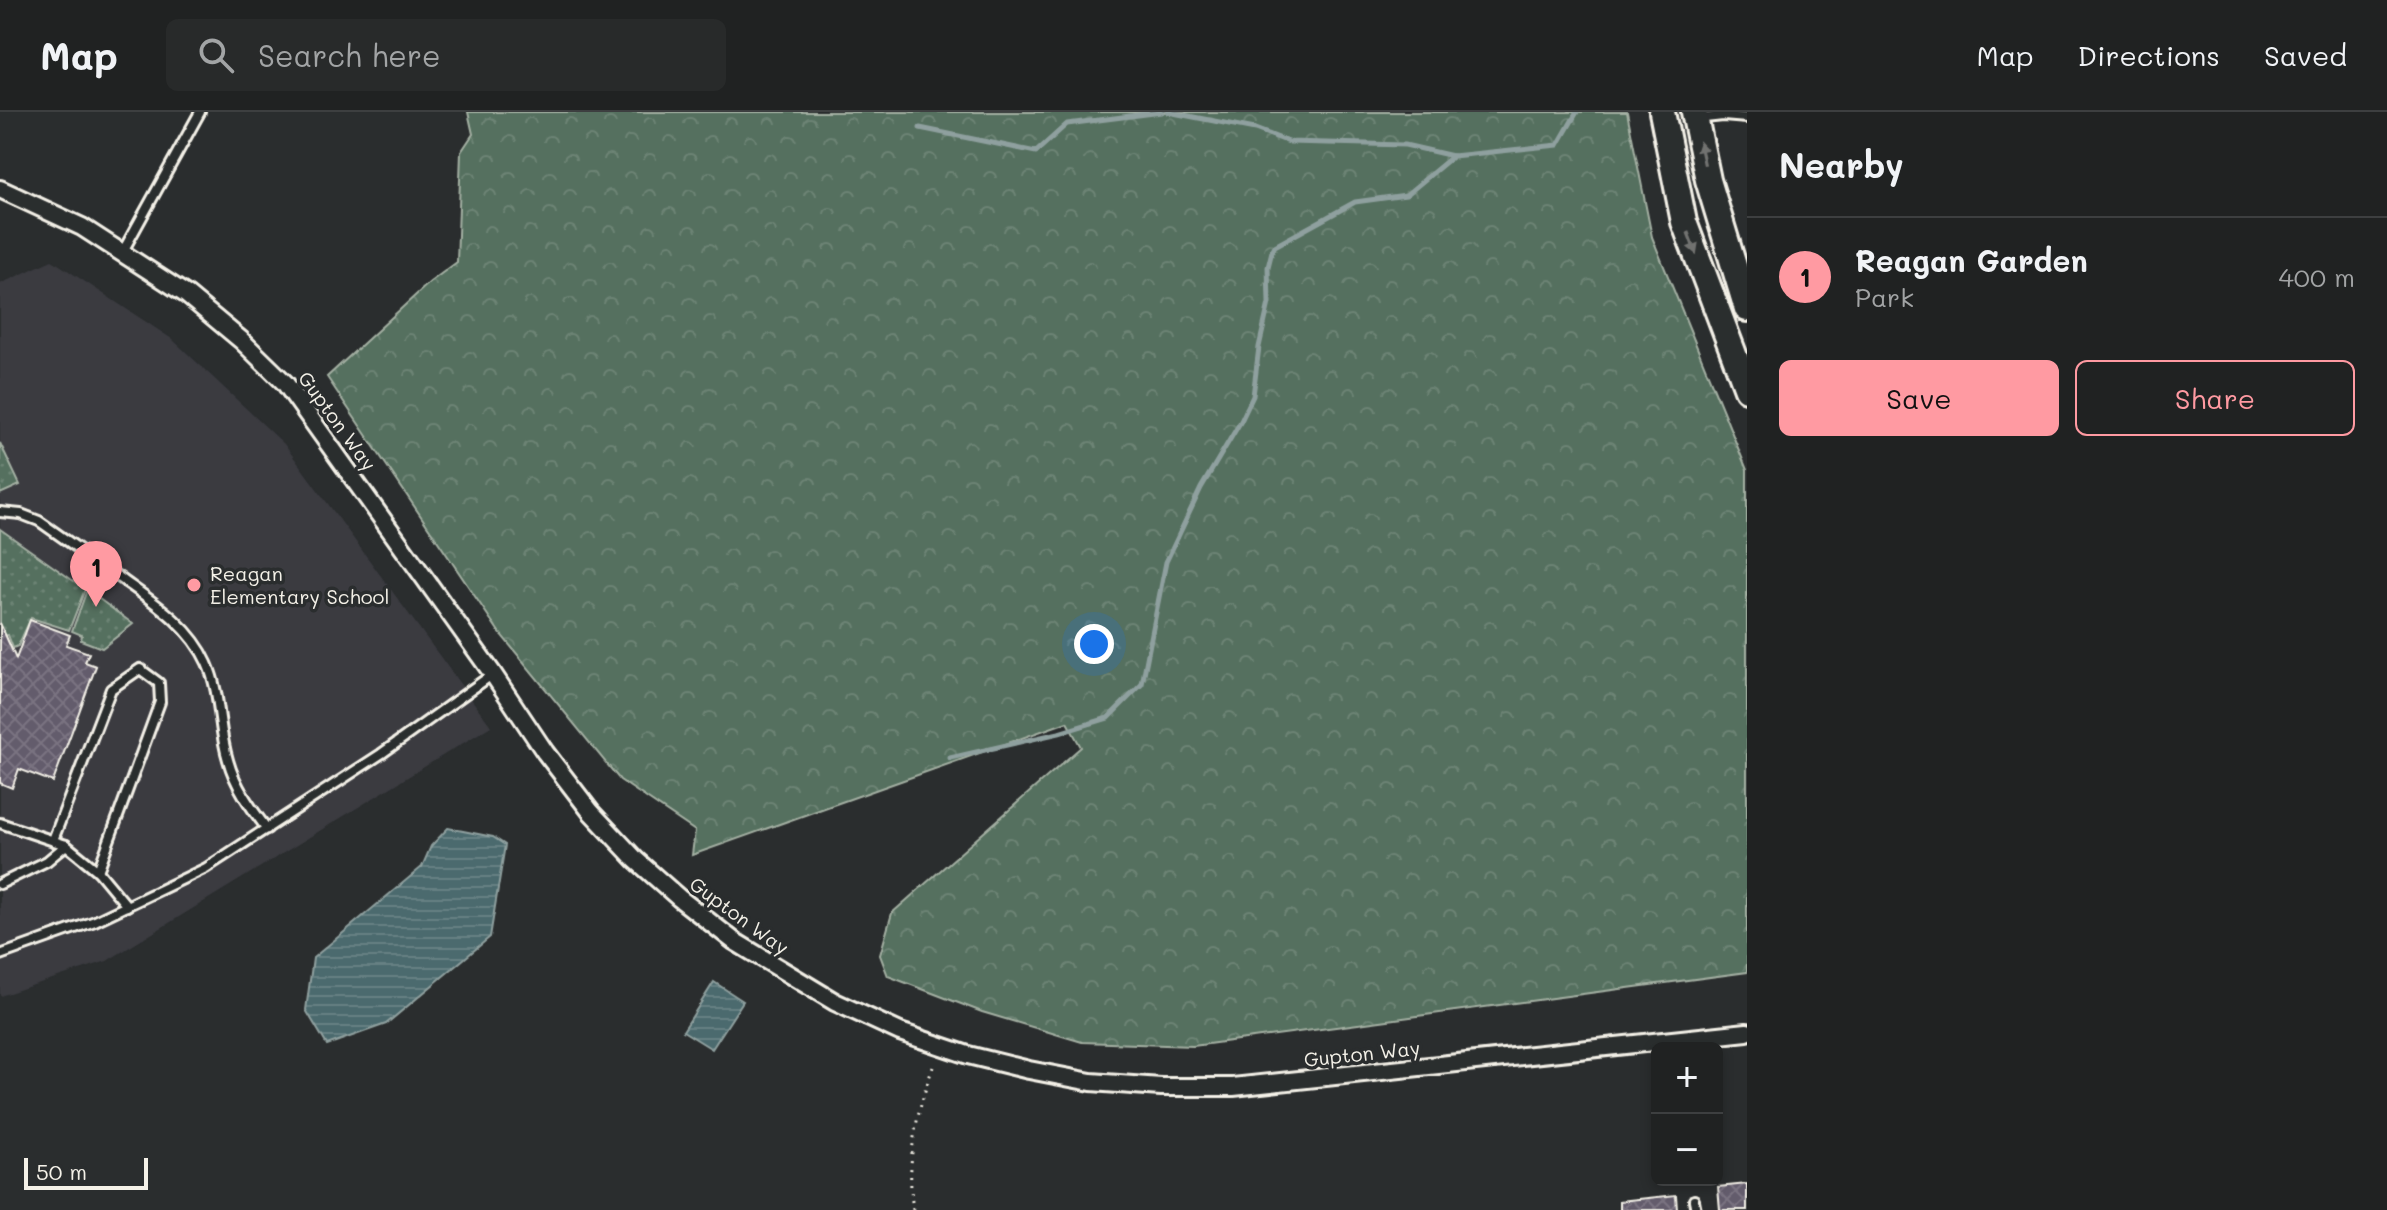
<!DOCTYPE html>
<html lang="en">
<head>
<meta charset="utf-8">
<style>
  body { margin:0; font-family:Mali,sans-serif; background:#282a2a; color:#f1f3f6 }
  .controls { position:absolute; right:24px; bottom:24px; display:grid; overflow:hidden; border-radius:12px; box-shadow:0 4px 12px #0003 }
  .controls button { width:72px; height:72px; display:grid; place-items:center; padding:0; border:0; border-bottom:2px solid #3d3f40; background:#202222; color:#f1f3f6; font:40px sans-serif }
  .scale { position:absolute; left:24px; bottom:20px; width:124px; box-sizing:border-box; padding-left:8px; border:4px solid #f4f1e8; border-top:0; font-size:22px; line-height:28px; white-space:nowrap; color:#f4f1e8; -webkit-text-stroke:6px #2a2d2e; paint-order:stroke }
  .you { position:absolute; left:1094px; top:532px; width:28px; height:28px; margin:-20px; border:6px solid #fff; border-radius:50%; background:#1a73e8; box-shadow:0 0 0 12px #1a73e833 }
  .badge { display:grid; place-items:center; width:52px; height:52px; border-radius:50%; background:#ff9aa2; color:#111; font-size:26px; font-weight:700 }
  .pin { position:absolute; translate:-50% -66px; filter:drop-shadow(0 2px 4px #0008) }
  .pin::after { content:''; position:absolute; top:42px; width:28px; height:24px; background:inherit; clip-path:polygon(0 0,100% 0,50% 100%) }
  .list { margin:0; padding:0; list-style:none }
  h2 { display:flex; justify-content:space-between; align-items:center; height:104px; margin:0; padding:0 32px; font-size:34px }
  h2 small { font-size:26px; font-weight:400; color:#a2a4a5 }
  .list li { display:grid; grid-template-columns:52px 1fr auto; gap:24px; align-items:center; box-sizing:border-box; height:120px; padding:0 32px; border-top:2px solid #3d3f40 }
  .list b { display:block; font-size:30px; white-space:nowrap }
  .list p { margin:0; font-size:26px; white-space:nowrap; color:#a2a4a5 }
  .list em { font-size:26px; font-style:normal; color:#a2a4a5 }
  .actions { display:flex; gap:16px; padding:24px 32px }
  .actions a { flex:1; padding:18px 0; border:2px solid #ff9aa2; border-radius:12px; text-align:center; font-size:28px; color:#ff9aa2 }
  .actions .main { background:#ff9aa2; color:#111 }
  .icon { flex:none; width:44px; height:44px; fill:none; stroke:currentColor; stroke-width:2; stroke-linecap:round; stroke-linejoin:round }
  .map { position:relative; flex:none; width:1747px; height:1098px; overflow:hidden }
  header { display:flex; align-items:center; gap:48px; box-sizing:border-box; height:112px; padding:0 40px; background:#202222; border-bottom:2px solid #3d3f40 }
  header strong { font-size:38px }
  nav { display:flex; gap:44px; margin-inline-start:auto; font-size:28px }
  .search { width:560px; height:72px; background:#282a2a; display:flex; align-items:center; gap:20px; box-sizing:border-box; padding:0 28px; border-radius:12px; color:#a2a4a5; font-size:30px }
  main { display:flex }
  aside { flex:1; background:#202222 }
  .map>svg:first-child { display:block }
  .built { fill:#3b3b41 }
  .forest { fill:url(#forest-crowns); stroke:#a4b0a3; stroke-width:2 }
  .park { fill:url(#park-dots); stroke:#a4b0a3; stroke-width:2 }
  .water { fill:url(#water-rules); stroke:#8fa09f; stroke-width:2 }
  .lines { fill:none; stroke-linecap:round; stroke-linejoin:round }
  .stream { stroke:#8fa09f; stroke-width:5 }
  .building { fill:url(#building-cross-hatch); stroke:#f4f1e8; stroke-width:2 }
  .service-casing { stroke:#f4f1e8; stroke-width:14 }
  .minor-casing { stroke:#f4f1e8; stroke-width:22 }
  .secondary-casing { stroke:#f4f1e8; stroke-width:30 }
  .path { stroke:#f4f1e8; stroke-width:3; stroke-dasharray:2 6; stroke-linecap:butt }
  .service { stroke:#2a2d2e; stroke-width:8 }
  .minor { stroke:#2a2d2e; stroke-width:16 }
  .secondary { stroke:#2a2d2e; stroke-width:24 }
  .oneway { fill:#71726f }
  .poi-dot { fill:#ff9aa2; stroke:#2a2d2e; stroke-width:3 }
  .labels { text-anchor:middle; stroke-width:7; stroke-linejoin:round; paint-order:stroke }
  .street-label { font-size:20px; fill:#f4f1e8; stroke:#2a2d2e }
  .poi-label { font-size:20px; fill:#f4f1e8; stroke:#2a2d2e; text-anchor:start }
</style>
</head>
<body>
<header>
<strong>Map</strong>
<div class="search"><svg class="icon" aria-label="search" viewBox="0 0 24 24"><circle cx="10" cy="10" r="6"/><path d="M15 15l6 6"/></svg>Search here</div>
<nav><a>Map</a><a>Directions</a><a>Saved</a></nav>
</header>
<main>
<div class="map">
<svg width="1747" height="1098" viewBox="0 0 1747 1098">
  <defs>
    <pattern id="forest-crowns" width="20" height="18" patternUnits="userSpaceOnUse" patternTransform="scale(2)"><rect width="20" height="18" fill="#546f5e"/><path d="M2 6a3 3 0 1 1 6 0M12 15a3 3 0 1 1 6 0" fill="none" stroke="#6d8475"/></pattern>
    <pattern id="park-dots" width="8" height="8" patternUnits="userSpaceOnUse" patternTransform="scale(2)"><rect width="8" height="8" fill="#546f5e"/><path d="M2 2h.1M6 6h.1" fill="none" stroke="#6d8475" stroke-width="1.8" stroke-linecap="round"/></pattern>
    <pattern id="water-rules" width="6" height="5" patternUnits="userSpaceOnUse" patternTransform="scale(2)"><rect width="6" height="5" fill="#4c6a6e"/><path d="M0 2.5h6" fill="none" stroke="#668083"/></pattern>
    <pattern id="building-cross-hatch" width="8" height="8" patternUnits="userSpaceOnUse" patternTransform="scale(2)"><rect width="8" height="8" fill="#635b6c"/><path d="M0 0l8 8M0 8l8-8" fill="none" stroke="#7a7381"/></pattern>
  </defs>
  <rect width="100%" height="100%" fill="#2a2d2e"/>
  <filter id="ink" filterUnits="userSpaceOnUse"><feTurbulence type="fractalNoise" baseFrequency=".0125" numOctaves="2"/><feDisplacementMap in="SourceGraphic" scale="16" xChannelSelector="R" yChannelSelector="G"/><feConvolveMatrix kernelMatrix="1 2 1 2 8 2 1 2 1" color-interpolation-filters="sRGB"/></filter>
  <g filter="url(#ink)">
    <path class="built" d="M52 148 172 227 284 332 491 614 107 849 0 884V172Z"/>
    <path class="forest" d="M468 0H1627L1652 125 1747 358V860L1193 934 1082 930 982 900 888 864 880 843 892 801 1081 635 1067 610 692 743 695 719 620 668 499 520 327 265 430 170 457 150 461 40 473 22Z"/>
    <g class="park">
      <path d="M0 331 20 373 0 382Z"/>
      <path d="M0 417 85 477 69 518 31 506 18 534 13 536 8 523 0 525Z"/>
      <path d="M87 478 133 512 102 536 81 528 82 523 72 519Z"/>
    </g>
    <g class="water">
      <path d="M448 716 493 725 505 733 490 825 386 912 327 933 306 898 313 846 422 755 431 734Z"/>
      <path d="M714 870 743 889 712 937 683 919Z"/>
    </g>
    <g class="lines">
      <g class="stream">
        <path d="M1168 0 1255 17 1289 30 1405 33 1453 44 1558 33 1577 0"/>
        <path d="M920 16 1036 40 1067 12 1162 0"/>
        <path d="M950 646 1059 621 1108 606 1142 572 1166 450 1201 376 1241 309 1253 284 1259 235 1269 191 1268 155 1273 135 1355 90 1406 83 1453 44"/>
      </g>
    </g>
    <g class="building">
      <path d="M30 508 70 523 66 533 89 541 85 550 96 554 53 670 19 657 12 676 0 671V511L16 547Z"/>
      <path d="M1747 1072V1098H1720L1718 1075Z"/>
      <path d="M1676 1083 1677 1098H1620V1089Z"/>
    </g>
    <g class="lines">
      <defs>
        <g id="service">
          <path d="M1696 7 1723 4 1747 6"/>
          <path d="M122 141 200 0"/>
          <path d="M0 400 21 402 39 409C66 428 93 447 120 466 153 490 190 513 207 551 221 582 218 616 228 648 235 674 251 696 267 717"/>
          <path d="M0 711 66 733 98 759 127 794"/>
          <path d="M53 728 111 577 140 557 159 571 160 590 98 759"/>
          <path d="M0 772 47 749 66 733"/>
          <path d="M0 843 95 809 206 756 381 642 493 562"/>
          <path d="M1694 1088 1696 1098"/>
        </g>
        <path id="minor" d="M0 77 82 115 187 183 241 228 285 271 493 562 545 640 591 700 636 748 679 786 734 829 835 890 900 920 968 943 1029 958 1091 970 1161 975H1233L1747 920"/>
        <g id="secondary">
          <path d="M1662 0 1684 110 1747 277"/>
          <path d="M1694 0 1708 68 1747 197"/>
        </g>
      </defs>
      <use href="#service" class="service-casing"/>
      <use href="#minor" class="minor-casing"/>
      <use href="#secondary" class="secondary-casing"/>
      <path class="path" d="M913 1098C906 1048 916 1002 933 955"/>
      <use href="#service" class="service"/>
      <use href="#minor" class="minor"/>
      <use href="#secondary" class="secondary"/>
    </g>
    <defs><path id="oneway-solid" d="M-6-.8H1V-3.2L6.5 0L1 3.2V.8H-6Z" transform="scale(2)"/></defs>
    <g class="oneway">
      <use href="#oneway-solid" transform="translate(1702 41) rotate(-102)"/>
      <use href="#oneway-solid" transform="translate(1692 131) rotate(69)"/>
    </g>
  </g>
  <circle class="poi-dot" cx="194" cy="473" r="8"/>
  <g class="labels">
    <g class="street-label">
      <text transform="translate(337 309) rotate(54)" y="7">Gupton Way</text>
      <text transform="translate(739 804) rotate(36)" y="7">Gupton Way</text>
      <text transform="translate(1362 942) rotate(-6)" y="7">Gupton Way</text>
    </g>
    <g class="poi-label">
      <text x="210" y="469">Reagan<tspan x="210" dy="23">Elementary School</tspan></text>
    </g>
  </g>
</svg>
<div class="controls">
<button>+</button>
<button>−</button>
</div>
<div class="scale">50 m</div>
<div class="you"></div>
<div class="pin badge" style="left:96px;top:495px">1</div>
</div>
<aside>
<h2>Nearby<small></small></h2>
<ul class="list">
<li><span class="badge">1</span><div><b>Reagan Garden</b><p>Park</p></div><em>400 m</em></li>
</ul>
<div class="actions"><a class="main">Save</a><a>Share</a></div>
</aside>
</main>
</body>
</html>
